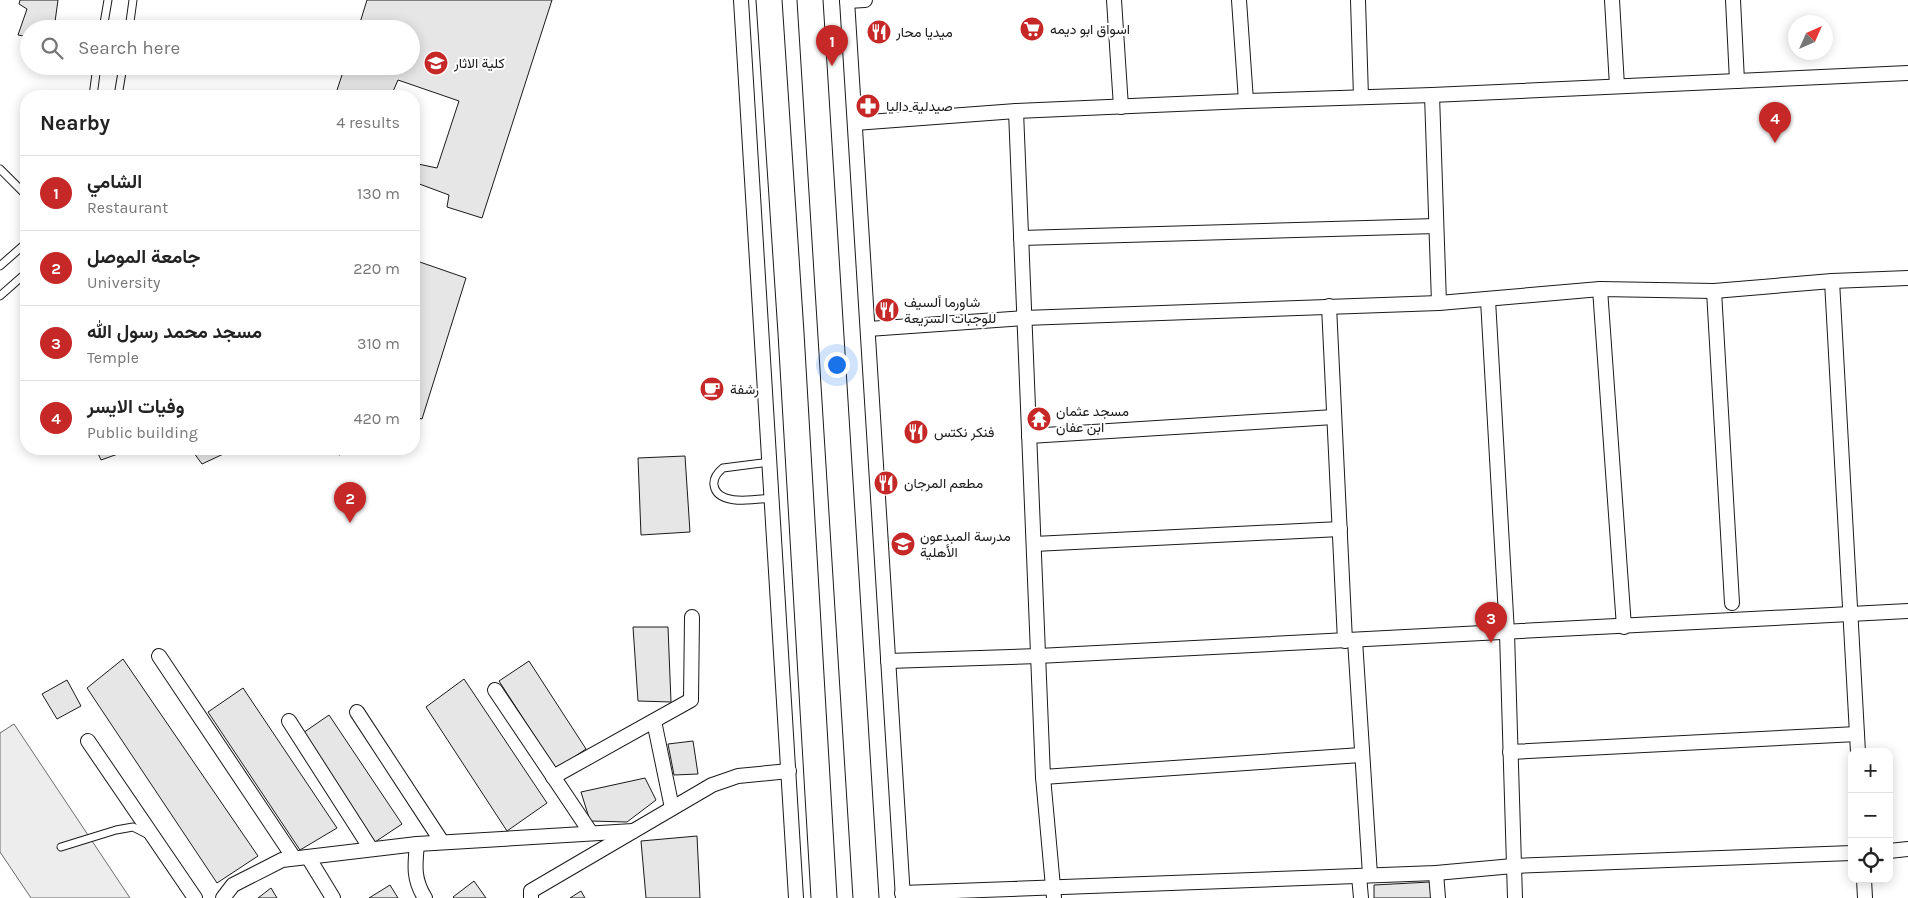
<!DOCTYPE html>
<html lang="en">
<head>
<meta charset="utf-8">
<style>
  body { margin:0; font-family:Karla,Vazirmatn,sans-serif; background:#f6f6f6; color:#222 }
  .controls { position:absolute; right:15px; bottom:15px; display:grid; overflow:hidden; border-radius:10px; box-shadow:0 2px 12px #0003 }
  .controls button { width:45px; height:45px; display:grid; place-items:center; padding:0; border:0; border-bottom:1px solid #e0e0e0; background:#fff; color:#222; font:25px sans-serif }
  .compass { position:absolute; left:1788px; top:15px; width:45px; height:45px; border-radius:50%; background:#fff; box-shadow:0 2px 12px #0003; rotate:45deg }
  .you { position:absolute; left:836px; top:364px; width:18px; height:18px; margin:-12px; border:4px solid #fff; border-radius:50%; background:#1a73e8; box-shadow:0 0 0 8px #1a73e833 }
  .badge { display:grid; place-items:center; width:32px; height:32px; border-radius:50%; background:#c62828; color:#fff; font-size:16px; font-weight:700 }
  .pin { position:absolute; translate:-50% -41px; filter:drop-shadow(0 1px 2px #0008) }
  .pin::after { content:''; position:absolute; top:26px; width:18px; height:15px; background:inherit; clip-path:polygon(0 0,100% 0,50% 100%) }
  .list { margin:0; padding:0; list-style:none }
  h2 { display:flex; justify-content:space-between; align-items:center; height:65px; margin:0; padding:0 20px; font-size:21px }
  h2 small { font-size:16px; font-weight:400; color:#767676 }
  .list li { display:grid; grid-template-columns:32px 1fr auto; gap:15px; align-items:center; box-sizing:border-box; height:75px; padding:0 20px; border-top:1px solid #e0e0e0 }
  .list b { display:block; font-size:19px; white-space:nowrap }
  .list p { margin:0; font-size:16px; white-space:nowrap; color:#767676 }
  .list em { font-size:16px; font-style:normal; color:#767676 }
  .icon { flex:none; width:28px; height:28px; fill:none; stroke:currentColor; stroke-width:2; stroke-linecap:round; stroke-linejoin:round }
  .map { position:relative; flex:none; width:1908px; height:898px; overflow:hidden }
  .search { position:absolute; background:#fff; box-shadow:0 2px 12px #0003; left:20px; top:20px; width:400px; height:55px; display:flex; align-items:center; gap:12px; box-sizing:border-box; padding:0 18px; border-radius:28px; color:#767676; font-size:19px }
  .panel { position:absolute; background:#fff; box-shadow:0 2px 12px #0003; left:20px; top:90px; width:400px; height:365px; border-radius:20px }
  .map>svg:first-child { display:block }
  .built { fill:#ededed; stroke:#6a6a6a }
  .building { fill:#e6e6e6; stroke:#1a1a1a }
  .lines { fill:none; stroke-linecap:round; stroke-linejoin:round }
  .lane-casing { stroke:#1a1a1a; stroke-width:9 }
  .street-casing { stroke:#1a1a1a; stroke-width:16 }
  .highway-casing { stroke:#1a1a1a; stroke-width:27 }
  .lane { stroke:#fff; stroke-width:7 }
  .street { stroke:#fff; stroke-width:14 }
  .highway { stroke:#fff; stroke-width:25 }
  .labels { text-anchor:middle; stroke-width:4; stroke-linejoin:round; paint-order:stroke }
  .poi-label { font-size:14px; fill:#1a1a1a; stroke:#fff; text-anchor:start }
</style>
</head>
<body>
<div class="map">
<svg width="1908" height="898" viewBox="0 0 1908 898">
  <rect width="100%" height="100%" fill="#fff"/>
  <path class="built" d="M14 724 130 898H31L0 852V733Z"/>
  <g class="building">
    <path d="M20 0H58L54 29H29V37L18 35 27 9 19 4Z"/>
    <path d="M367 0H552L482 218 447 207 449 195 414 182 418 164 437 168 459 101 398 80 391 96H335L345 66H411V29H358Z"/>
    <path d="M414 260 466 278 422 419 414 417Z"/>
    <path d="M96 449H132L101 460Z"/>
    <path d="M191 449H234L202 464Z"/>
    <path d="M320 449H342L340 455Z"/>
    <path d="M685 456 690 532 641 535 638 458Z"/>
    <path d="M633 627H668L671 702 638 701Z"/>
    <path d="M123 659 258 856 217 883 87 688Z"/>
    <path d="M529 661 586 749 556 769 499 681Z"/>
    <path d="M464 679 547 803 507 831 426 707Z"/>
    <path d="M67 680 81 706 57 719 42 694Z"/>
    <path d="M243 688 337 828 300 850 208 712Z"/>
    <path d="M329 715 402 824 372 844 300 735Z"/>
    <path d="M693 741 698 774 674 775 668 744Z"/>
    <path d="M645 778 656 800 627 822 590 821 581 792Z"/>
    <path d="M697 836 700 898H646L641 841Z"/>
    <path d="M474 881 486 898H454L453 897Z"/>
    <path d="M1430 882 1431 898H1374V885Z"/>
    <path d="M390 885 398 898H369Z"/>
    <path d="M271 888 277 898H258Z"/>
    <path d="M581 891 585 898H570Z"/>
  </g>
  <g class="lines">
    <defs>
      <g id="lane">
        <path d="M103 29 108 0"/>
        <path d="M129 29 133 0"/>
        <path d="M93 96 97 66"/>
        <path d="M118 96 123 66"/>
        <path d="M0 169 26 195"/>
        <path d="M0 266 26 243"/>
        <path d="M0 296 26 273"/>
        <path d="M770 462 723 468C717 473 713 478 714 485 717 507 757 499 772 498"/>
        <path d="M61 847 116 830 133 827 149 835"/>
      </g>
      <g id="street">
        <path d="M741 0 796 898"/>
        <path d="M847 0 903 898"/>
        <path d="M1114 0 1121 107"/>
        <path d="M1239 0 1246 101"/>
        <path d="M1358 0 1361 97"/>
        <path d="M1612 0 1617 86"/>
        <path d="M1733 0 1737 81"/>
        <path d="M847 1 865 0"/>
        <path d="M1432 95 1439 303"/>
        <path d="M1016 111 1043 777 1054 898"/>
        <path d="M855 123 1016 111 1246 101 1432 95 1908 73"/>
        <path d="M1021 238 1436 226"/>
        <path d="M1832 281 1858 752"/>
        <path d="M1600 289 1624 627"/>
        <path d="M1714 291 1732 603"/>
        <path d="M1488 300 1507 633 1515 898"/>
        <path d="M1329 306 1345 641"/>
        <path d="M868 329 1024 318 1439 303 1600 289 1714 291 1832 281 1908 278"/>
        <path d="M1029 436 1334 417"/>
        <path d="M1034 544 1340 529"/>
        <path d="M1355 640 1370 875"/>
        <path d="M159 656 294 858"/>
        <path d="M888 661 1038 656 1908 611"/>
        <path d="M495 690 591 833"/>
        <path d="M357 712 442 842"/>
        <path d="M289 721 371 849"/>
        <path d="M654 721 672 808"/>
        <path d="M88 741 195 898"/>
        <path d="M1510 752 1857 734"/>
        <path d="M553 777 691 700 692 617"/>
        <path d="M1043 777 1361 755"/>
        <path d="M417 844C415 865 413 879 425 898"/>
        <path d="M1889 851 1908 849"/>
        <path d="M308 857 333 898"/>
        <path d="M1436 873 1438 898"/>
        <path d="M1359 876 1361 898"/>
        <path d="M1864 879 1865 898"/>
        <path d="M902 893 1436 873 1513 866 1852 853"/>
        <path d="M223 898 233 885 282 860 417 844 633 831"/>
        <path d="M531 898V891L712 785 738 776 789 771"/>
      </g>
      <g id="highway">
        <path d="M769 0 791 333 824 898"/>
        <path d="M810 0 866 898"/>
      </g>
    </defs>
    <use href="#lane" class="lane-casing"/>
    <use href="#street" class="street-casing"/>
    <use href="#highway" class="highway-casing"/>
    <use href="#lane" class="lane"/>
    <use href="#street" class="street"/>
    <use href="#highway" class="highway"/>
  </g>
  <defs>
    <symbol id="supermarket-disc" viewBox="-11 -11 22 22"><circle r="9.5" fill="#c62828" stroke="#fff"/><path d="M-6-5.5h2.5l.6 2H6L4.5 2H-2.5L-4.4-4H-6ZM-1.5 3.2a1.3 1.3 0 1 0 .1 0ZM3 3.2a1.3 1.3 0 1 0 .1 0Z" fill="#fff"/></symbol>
    <symbol id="restaurant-disc" viewBox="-11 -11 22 22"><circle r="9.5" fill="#c62828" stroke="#fff"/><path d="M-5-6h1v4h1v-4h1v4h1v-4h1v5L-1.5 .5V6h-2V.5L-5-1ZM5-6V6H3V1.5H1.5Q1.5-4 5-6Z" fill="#fff"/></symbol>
    <symbol id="university-disc" viewBox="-11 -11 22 22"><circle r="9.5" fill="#c62828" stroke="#fff"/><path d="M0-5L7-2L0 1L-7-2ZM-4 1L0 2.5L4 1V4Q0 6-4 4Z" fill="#fff"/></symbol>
    <symbol id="pharmacy-disc" viewBox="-11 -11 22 22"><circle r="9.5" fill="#c62828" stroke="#fff"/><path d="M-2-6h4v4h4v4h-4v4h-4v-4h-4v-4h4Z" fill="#fff"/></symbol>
    <symbol id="cafe-disc" viewBox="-11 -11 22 22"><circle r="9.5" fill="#c62828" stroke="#fff"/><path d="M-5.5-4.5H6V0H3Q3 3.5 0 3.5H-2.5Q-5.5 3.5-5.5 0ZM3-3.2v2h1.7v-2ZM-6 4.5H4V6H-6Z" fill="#fff"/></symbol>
    <symbol id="temple-disc" viewBox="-11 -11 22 22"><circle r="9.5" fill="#c62828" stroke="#fff"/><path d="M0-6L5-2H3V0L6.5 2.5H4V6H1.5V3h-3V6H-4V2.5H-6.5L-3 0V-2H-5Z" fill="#fff"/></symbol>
    <symbol id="school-disc" viewBox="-11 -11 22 22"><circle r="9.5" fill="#c62828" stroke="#fff"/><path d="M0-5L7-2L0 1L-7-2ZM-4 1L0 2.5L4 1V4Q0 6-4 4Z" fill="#fff"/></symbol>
  </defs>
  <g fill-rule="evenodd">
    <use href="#supermarket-disc" x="1018" y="15" width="28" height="28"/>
    <use href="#restaurant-disc" x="865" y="18" width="28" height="28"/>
    <use href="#university-disc" x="422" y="49" width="28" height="28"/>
    <use href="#pharmacy-disc" x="854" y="92" width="28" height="28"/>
    <use href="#restaurant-disc" x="873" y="296" width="28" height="28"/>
    <use href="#cafe-disc" x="698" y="375" width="28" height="28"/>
    <use href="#temple-disc" x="1025" y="405" width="28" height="28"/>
    <use href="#restaurant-disc" x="902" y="418" width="28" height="28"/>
    <use href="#restaurant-disc" x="872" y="469" width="28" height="28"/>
    <use href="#school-disc" x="889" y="530" width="28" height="28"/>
  </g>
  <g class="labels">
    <g class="poi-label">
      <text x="1050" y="34">اسواق ابو ديمه</text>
      <text x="896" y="37">ميديا محار</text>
      <text x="454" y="68">كلية الاثار</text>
      <text x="886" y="111">صيدلية داليا</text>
      <text x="904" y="307">شاورما ألسيف<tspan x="904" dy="16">للوجبات السريعة</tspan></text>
      <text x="730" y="394">رشفة</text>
      <text x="1056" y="416">مسجد عثمان<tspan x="1056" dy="16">ابن عفان</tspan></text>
      <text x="934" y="437">فنكر نكتس</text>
      <text x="904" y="488">مطعم المرجان</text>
      <text x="920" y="541">مدرسة المبدعون<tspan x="920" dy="16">الأهلية</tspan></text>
    </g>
  </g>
</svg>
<div class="controls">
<button>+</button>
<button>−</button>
<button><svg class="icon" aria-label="locate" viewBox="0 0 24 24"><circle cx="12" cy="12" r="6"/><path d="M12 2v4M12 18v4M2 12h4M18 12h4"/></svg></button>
</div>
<svg class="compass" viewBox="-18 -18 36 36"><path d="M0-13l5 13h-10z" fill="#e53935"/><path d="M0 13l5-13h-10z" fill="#767676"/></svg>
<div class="you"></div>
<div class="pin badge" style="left:832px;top:66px">1</div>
<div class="pin badge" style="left:350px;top:523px">2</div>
<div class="pin badge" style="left:1491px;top:643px">3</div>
<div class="pin badge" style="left:1775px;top:143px">4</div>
<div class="search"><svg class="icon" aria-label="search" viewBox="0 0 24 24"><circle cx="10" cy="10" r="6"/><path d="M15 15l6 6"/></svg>Search here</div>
<section class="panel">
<h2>Nearby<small>4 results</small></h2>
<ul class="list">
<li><span class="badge">1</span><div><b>الشامي</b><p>Restaurant</p></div><em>130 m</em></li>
<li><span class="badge">2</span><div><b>جامعة الموصل</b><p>University</p></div><em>220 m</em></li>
<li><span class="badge">3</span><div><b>مسجد محمد رسول الله</b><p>Temple</p></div><em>310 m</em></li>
<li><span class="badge">4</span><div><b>وفيات الايسر</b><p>Public building</p></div><em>420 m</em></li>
</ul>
</section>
</div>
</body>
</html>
